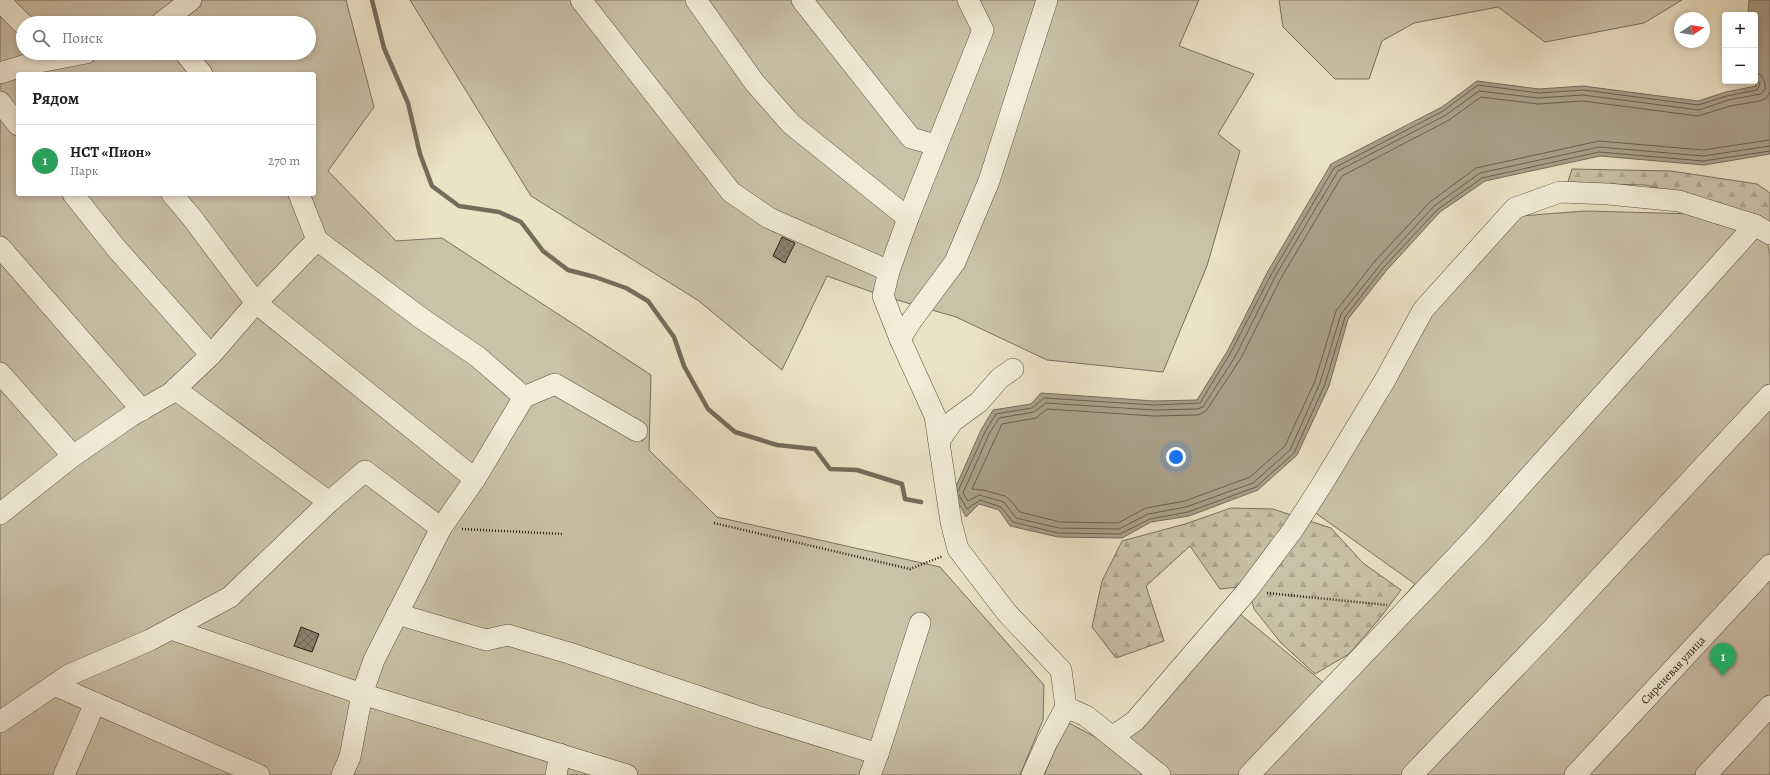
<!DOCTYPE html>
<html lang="ru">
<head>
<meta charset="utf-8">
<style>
  body { margin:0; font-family:Alegreya,serif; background:#f6f6f6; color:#202124 }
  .controls { position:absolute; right:12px; top:12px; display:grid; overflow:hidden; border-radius:4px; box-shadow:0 2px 6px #0003 }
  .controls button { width:36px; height:36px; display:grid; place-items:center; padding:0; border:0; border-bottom:1px solid #e0e0e0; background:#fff; color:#202124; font:20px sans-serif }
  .compass { position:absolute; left:1674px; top:12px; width:36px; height:36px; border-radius:50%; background:#fff; box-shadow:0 2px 6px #0003; rotate:78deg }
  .you { position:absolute; left:1176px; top:457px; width:14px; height:14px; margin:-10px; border:3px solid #fff; border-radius:50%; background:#1a73e8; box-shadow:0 0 0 6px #1a73e833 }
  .badge { display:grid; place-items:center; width:26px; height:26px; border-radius:50%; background:#db2777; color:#fff; font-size:13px; font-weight:700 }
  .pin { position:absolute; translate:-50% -33px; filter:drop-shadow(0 1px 2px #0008) }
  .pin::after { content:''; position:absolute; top:21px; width:14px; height:12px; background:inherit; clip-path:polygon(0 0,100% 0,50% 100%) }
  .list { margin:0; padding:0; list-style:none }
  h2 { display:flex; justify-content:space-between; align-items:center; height:52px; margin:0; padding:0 16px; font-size:17px }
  h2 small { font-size:13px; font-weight:400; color:#757577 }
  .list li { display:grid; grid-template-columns:26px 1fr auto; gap:12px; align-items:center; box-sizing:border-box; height:72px; padding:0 16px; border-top:1px solid #e0e0e0 }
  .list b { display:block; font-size:15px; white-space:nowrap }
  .list p { margin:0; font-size:13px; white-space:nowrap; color:#757577 }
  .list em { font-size:13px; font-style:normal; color:#757577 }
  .icon { flex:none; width:22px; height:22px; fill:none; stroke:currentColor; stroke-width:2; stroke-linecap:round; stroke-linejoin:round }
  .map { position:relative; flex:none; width:1770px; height:775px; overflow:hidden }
  .search { position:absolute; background:#fff; box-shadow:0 2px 6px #0003; left:16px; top:16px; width:300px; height:44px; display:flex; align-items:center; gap:10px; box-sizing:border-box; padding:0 14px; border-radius:22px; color:#757577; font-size:15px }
  .panel { position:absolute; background:#fff; box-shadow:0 2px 6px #0003; left:16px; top:72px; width:300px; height:124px; border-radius:4px }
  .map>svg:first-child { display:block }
  .forest { fill:url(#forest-firs); stroke:#7a6f60 }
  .garden { fill:#cbc1a8; stroke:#7a6f60; fill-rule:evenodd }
  .water { fill:#aa9f8a; stroke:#766b5c }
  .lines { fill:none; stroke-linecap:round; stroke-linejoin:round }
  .shore { stroke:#6a5e51; stroke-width:1 }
  .stream { stroke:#766b5c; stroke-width:4.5 }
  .building { fill:url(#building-cross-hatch); stroke:#291d18 }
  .minor-casing { stroke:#5a4e43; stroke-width:22 }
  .path { stroke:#291d18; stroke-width:2.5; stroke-dasharray:1 2; stroke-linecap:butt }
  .minor { stroke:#f3ecd9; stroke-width:21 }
  .labels { text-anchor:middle; stroke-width:3; stroke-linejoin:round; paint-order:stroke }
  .street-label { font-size:12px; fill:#291d18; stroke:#f3ecd9 }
</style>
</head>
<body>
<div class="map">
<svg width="1770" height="775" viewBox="0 0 1770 775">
  <defs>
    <pattern id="forest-firs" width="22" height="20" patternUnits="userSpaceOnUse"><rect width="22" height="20" fill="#cbc1a8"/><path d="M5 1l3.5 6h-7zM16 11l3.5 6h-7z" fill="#aea590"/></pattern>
    <pattern id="building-cross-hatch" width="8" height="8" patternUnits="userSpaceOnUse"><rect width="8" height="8" fill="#8e8372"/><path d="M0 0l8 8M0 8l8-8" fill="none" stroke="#746b5d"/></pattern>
  </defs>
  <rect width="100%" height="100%" fill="#ece2c5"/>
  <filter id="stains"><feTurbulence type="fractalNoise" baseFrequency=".005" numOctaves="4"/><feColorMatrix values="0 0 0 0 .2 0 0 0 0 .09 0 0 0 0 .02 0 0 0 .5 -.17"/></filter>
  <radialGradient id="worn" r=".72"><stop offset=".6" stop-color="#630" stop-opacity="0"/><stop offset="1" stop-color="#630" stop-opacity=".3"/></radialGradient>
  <g class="forest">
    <path d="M1572 169 1671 171 1757 184 1770 193V224L1721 203 1645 185 1607 184 1566 188Z"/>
    <path d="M1231 508 1273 509 1331 528 1363 563 1401 590 1380 618 1349 654 1315 674 1281 643 1254 609 1248 586 1220 589 1190 546 1146 586 1164 641 1116 658 1092 627 1102 581 1122 541 1185 524Z"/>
  </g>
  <g class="garden">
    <path d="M0 0H346L374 107 328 171 396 241 442 238 651 375 649 450 717 517 940 567 1044 685 1043 720 1020 775H0ZM23 23H309V53H23ZM18 74H314V194H18Z"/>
    <path d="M410 0H1199L1179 46 1254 74 1218 134 1240 151 1207 266 1163 372 1047 360 956 317 883 296 827 276 782 370 699 301 531 196Z"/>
    <path d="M1279 0H1682L1644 23 1545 42 1498 7 1414 23 1382 41 1369 79H1335L1283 27Z"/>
    <path d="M1585 211 1697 214 1767 241 1770 255V554L1566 775H1044L1067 722 1118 749 1240 614 1325 684 1415 584 1310 509 1420 324 1520 216Z"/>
    <path d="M1770 576V775H1582Z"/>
  </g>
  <path class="water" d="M1749 0H1770V154L1704 165 1600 156 1485 181 1440 212 1386 271 1348 319 1329 386 1297 455 1258 490 1189 516 1151 522 1122 538 1058 537 1010 526 999 510 979 504 966 517 953 493 981 430 993 410 1031 404 1041 393 1154 401 1197 400 1228 350 1268 271 1331 164 1442 107 1477 81 1539 89 1583 86 1698 101 1726 92 1756 86 1754 81 1755 15H1748Z"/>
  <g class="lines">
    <g class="shore">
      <path d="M1755 72 1761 75 1765 83V89L1761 94 1728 100 1699 110 1583 95 1538 98 1479 91 1446 115 1338 171 1276 275 1236 355 1203 407 1197 409 1154 410 1046 403 1034 412 999 418 989 434 963 493 968 501 979 495 1004 502 1016 518 1059 528 1119 529 1148 514 1186 507 1253 483 1290 450 1320 383 1341 314 1380 265 1434 206 1480 173 1599 147 1703 156 1770 146"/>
      <path d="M1770 92 1766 98 1760 101 1730 106 1698 116 1583 101 1538 104 1481 97 1449 120 1342 176 1281 278 1241 358 1206 411 1198 415 1154 416 1047 409 1036 418 1002 424 972 489 983 490 1005 496 1010 500 1020 512 1060 522 1118 523 1146 508 1185 501 1250 477 1285 446 1315 381 1336 311 1375 261 1430 202 1476 168 1599 141 1703 150 1770 140"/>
      <path d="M958 491 985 432 996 414 1032 408 1044 398 1154 405 1200 403 1231 352 1272 273 1334 168 1443 111 1478 85 1539 93 1583 90 1698 105 1727 96 1757 90 1760 84 1755 77"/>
      <path d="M959 495 967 509 980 500 1001 507 1013 522 1058 533 1120 534 1150 519 1188 512 1256 487 1294 453 1325 384 1345 317 1383 268 1437 210 1482 178 1599 152 1703 161 1770 151"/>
    </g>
    <path class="stream" d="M372 0 384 48 408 103 420 154 432 186 459 206 499 212 521 222 543 251 568 270 595 277 626 288 648 301 674 337 684 366 708 409 735 432 777 445 815 449 830 469 857 470 902 484 905 499 921 502"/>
  </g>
  <g class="building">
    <path d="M782 237 795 243 785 263 773 256Z"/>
    <path d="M301 627 319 634 312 652 294 646Z"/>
  </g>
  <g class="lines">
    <defs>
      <g id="minor">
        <path d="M581 0 731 192 769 218 889 271"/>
        <path d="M696 0 754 82 791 124 908 218"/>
        <path d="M802 0 911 138 936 145"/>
        <path d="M968 0 983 30 908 218 889 271 883 296 900 339 935 416 951 522 958 549 1007 613 1061 670 1066 707"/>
        <path d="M0 1 23 24"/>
        <path d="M161 23 191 0"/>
        <path d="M185 53 202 74"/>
        <path d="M0 73 29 64 86 53"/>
        <path d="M0 102 18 125"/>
        <path d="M73 194 116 248 211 355"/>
        <path d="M172 194 193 219 256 303 475 479"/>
        <path d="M299 194 317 240 421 318 478 357 524 397 475 479 441 528 374 660 362 694 350 757 342 775"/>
        <path d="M0 247 142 410"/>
        <path d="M900 339 912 320 955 262 989 181 1047 0"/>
        <path d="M0 373 73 456"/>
        <path d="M175 389 329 502"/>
        <path d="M524 397 555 384 637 431"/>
        <path d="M939 441 953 421 979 402 1000 378 1013 369"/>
        <path d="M0 514 73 456 131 416 171 393 211 355 256 303 317 240"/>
        <path d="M397 614 486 640 508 635 569 653 756 716 878 754"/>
        <path d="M171 629 362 694 627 775"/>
        <path d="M54 685 259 775"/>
        <path d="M0 722 69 675 150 640 230 597 329 502 365 471 441 528"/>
        <path d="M1112 737 1135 721 1247 591 1292 531 1321 486 1385 380 1423 310 1515 208 1560 192 1608 194 1679 201 1755 225 1770 234"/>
        <path d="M64 775 95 703"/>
        <path d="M556 775 560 754"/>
        <path d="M870 775 878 754 920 623"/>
        <path d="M1032 775 1047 742 1066 707 1086 716 1160 775"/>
        <path d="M1249 775 1475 537 1755 225"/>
        <path d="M1412 775 1553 628 1770 395"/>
        <path d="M1575 775 1770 565"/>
        <path d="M1706 775 1770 706"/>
      </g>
    </defs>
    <use href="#minor" class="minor-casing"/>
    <g class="path">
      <path d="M714 523 910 569 943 556"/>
      <path d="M462 529 563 534"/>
      <path d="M1267 593 1387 605"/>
    </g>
    <use href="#minor" class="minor"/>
  </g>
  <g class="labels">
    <g class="street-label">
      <text transform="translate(1673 670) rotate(-47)" y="4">Сиреневая улица</text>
    </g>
  </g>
  <rect width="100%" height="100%" filter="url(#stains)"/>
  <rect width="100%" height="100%" fill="url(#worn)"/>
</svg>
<div class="controls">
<button>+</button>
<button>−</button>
</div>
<svg class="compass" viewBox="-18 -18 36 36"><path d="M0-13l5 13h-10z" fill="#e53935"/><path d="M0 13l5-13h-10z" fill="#757577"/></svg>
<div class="you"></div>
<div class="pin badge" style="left:1723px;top:676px;background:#2e9e5b">1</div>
<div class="search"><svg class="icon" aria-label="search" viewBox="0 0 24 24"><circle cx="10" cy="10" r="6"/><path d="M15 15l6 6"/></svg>Поиск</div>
<section class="panel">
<h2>Рядом<small></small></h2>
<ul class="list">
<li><span class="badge" style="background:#2e9e5b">1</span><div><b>НСТ «Пион»</b><p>Парк</p></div><em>270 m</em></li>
</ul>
</section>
</div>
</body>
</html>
